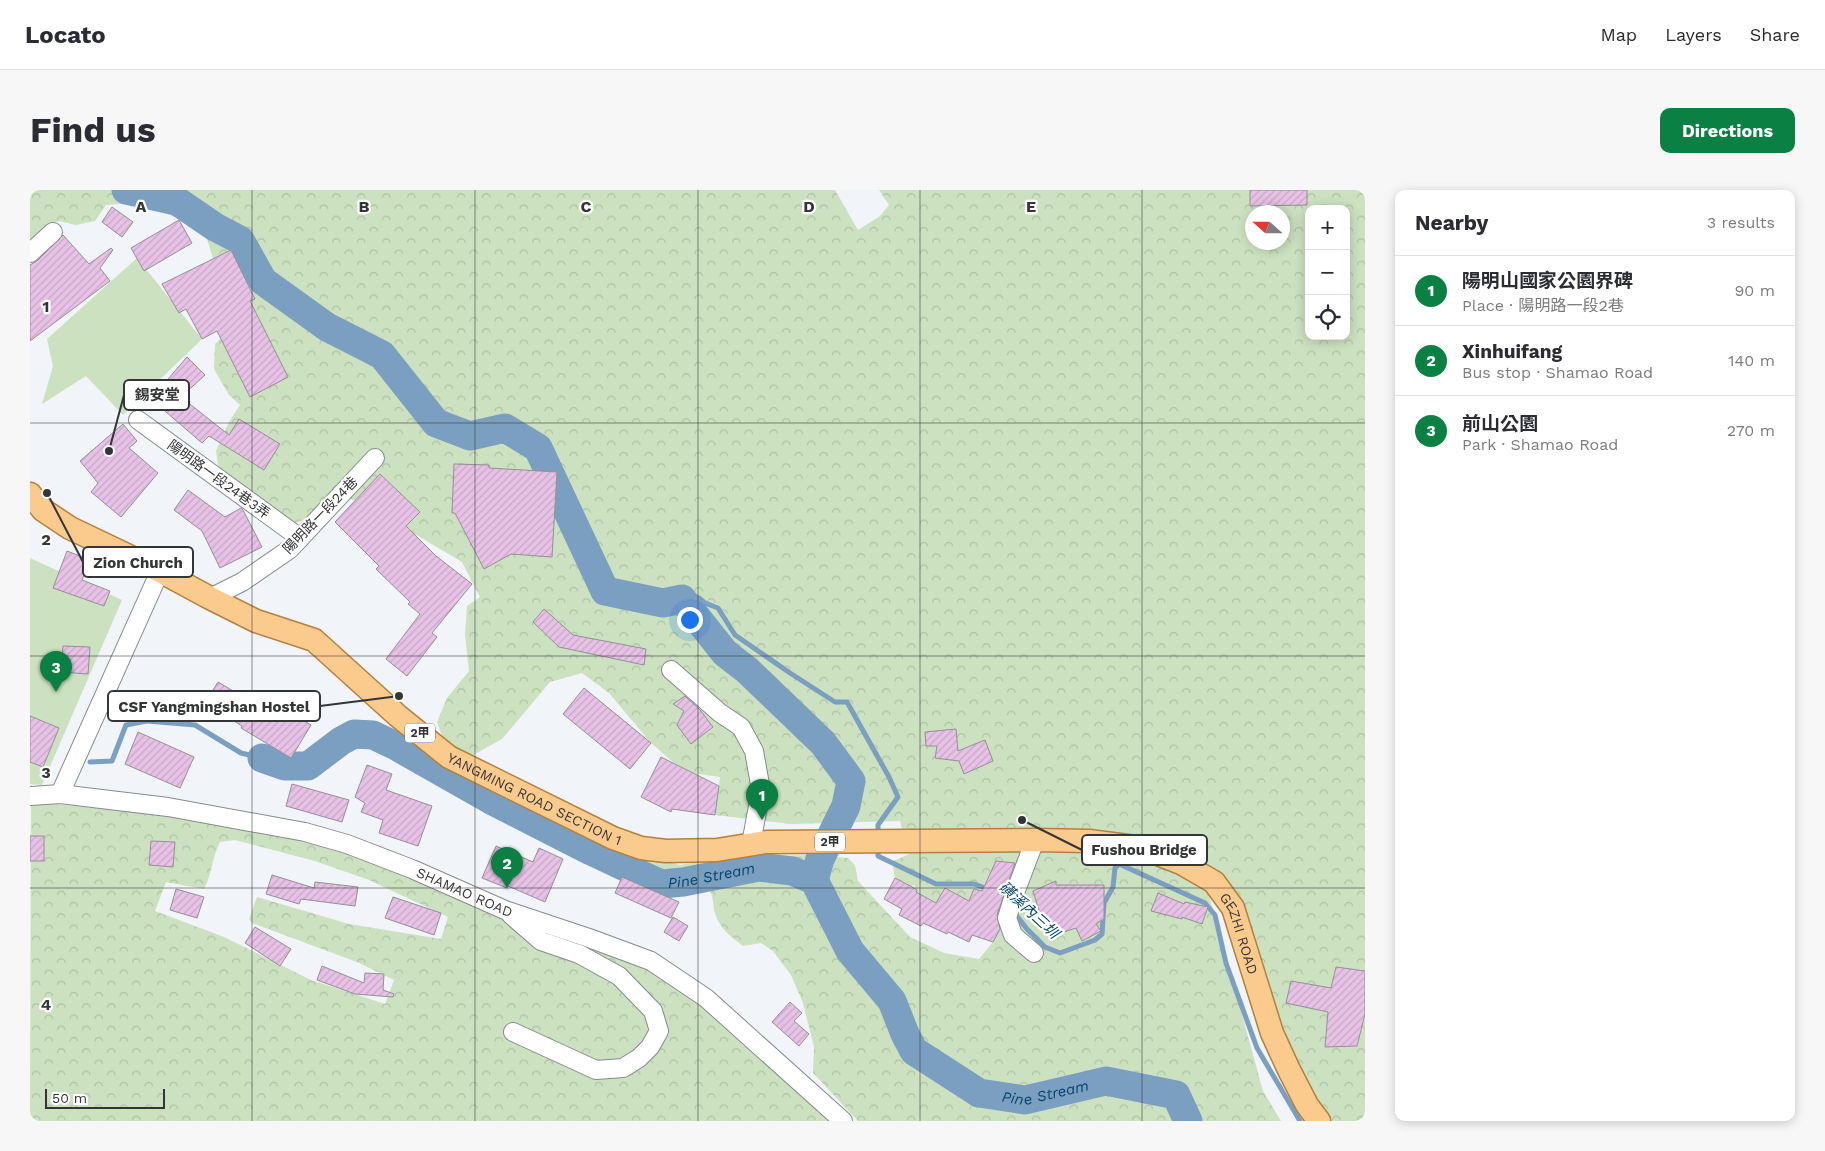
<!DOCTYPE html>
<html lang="en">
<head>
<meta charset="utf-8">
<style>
  body { margin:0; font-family:"Work Sans","Noto Sans TC",sans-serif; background:#f7f7f7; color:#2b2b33 }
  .controls { position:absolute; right:15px; top:15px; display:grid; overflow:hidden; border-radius:10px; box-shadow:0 2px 12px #0003 }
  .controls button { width:45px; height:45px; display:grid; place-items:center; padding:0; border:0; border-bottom:1px solid #e1e1e2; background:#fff; color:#2b2b33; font:25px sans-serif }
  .compass { position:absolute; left:1215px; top:15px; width:45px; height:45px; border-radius:50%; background:#fff; box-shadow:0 2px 12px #0003; rotate:291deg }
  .scale { position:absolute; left:15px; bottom:12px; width:120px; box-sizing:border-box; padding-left:5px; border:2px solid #343537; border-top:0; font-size:14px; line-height:18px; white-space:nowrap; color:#343537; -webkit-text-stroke:4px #fff; paint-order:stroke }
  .you { position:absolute; left:659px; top:429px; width:18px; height:18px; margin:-12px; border:4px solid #fff; border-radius:50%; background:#1a73e8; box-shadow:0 0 0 8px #1a73e833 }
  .badge { display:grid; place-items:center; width:32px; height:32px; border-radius:50%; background:#0b8043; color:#fff; font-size:16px; font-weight:700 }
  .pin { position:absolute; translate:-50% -41px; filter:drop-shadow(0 1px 2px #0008) }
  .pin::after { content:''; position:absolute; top:26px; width:18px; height:15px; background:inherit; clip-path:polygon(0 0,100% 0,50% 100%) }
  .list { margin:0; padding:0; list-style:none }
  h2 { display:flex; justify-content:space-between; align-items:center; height:65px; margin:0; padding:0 20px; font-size:21px }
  h2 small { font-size:16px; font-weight:400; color:#7c7c81 }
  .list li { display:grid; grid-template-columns:32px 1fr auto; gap:15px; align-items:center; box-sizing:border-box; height:70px; padding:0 20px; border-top:1px solid #e1e1e2 }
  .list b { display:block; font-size:19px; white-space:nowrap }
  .list p { margin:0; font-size:16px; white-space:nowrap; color:#7c7c81 }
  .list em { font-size:16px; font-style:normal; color:#7c7c81 }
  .icon { flex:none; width:28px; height:28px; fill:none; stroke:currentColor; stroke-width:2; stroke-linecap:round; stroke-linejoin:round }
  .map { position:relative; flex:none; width:1335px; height:931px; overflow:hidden; border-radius:10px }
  header { display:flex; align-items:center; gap:30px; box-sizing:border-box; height:70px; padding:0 25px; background:#fff; border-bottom:1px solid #e1e1e2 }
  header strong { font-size:24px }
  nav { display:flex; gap:28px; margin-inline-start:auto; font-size:18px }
  .intro { display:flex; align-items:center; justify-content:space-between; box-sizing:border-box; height:120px; padding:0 30px }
  h1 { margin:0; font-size:35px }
  .button { padding:12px 22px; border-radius:10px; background:#0b8043; color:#fff; font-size:18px; font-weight:700 }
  main { display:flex; gap:30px; padding:0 30px }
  aside { flex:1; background:#fff; border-radius:10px; box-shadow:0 2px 12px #0003 }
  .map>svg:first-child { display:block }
  .forest { fill:url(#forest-crowns); fill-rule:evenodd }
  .park { fill:#cbe1bf }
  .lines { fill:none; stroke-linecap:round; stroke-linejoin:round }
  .stream { stroke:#7b9fc0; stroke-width:5 }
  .river { stroke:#7b9fc0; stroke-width:29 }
  .building { fill:url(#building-hatch); stroke:#949094 }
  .minor-casing { stroke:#878a8e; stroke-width:20 }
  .major-casing { stroke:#b4803e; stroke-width:25 }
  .minor { stroke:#fff; stroke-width:18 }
  .major { stroke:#fbcb8e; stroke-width:22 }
  .grid { fill:none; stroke:#343537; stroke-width:1; stroke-opacity:0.55 }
  .labels { text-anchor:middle; stroke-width:4.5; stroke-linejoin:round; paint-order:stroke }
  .shield { fill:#fff; stroke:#717273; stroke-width:1 }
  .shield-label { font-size:12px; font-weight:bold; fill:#343537 }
  .street-label { font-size:14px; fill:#343537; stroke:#fff }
  .water-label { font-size:15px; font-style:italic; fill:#04446e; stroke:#fff }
  .grid-label { font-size:16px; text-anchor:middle; font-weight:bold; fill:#343537; stroke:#fff; stroke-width:4.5; stroke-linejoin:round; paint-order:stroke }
  .leader { fill:none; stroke:#343537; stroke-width:2 }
  .callout-dot { fill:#343537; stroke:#fff; stroke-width:2 }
  .callout { fill:#fff; stroke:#343537; stroke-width:2 }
  .callout-label { font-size:15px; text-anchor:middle; font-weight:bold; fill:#343537 }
</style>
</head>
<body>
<header>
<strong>Locato</strong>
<nav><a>Map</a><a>Layers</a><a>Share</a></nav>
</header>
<div class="intro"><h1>Find us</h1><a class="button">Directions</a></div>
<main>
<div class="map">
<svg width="1335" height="931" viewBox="0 0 1335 931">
  <defs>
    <pattern id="forest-crowns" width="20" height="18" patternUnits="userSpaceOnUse" patternTransform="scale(1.25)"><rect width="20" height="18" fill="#cbe1bf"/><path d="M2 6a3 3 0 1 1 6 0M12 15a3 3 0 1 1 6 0" fill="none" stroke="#afc2a5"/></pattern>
    <pattern id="building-hatch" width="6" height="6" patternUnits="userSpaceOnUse" patternTransform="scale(1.25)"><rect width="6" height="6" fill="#e7c2e6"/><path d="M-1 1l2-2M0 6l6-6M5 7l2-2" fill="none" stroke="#c7a7c6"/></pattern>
  </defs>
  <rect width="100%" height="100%" fill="#f1f4f8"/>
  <g class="forest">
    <path d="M0 0H805L828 40 850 26 859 15 849 0H1335V931H1299L1288 917 1257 855 1236 798 1223 741 1209 706 1196 692 1151 662 1108 645 1058 639 968 638 873 644 870 631 761 634 685 625 690 587 662 583 644 573 621 553 579 503 552 483 520 492 472 549 438 568 412 546 407 532 417 508 439 481 435 445 437 416 450 407 432 372 336 315 321 309 266 333 189 281 186 261 199 232 210 215 199 205 184 179 185 154 206 133 207 117 225 108 201 60 183 69 176 45 158 31 102 13 76 15 65 31 46 35 29 31 13 38 0 51ZM1279 19H1316V146H1279ZM1222 22H1252V52H1222Z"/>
    <path d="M1 612 142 625 275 646 618 773 672 814 802 931H0ZM205 650 285 671 339 690 418 727 411 749 319 734 227 707 219 729 222 733 327 772 364 790 355 814 281 790 194 747 125 721 136 692 174 699C182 684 182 667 190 652Z"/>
    <path d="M992 656 1123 666 1176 694 1233 901 1251 931H828L783 883 784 857 773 813 761 785 743 761 731 753 713 756C700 746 688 737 684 720 683 711 683 705 678 697L647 700 608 666 624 667 650 675 666 672 734 666 783 665 818 668 825 675 828 691 880 747 914 763 949 769 963 752 972 735 991 674 966 671 951 701 944 700 939 711 915 698 906 713 886 702 884 699 885 696 883 695 881 697 865 688 863 677 864 671 888 660Z"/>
  </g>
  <g class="park">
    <path d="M107 68 172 149 93 225 56 186 12 214 23 176 17 149Z"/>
    <path d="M0 368 92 410 12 595 0 594Z"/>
  </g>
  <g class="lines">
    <g class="stream">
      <path d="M652 409 659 405 669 408 675 413 688 418 705 445 760 483 805 512H817L859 587 868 607 848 635V646"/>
      <path d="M60 572 82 571 96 535 117 531 165 535 211 563 232 568"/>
      <path d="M848 657V666L906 694H944L958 699"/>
      <path d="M983 721 997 739 1015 757 1030 763 1065 750 1072 744 1074 713 1083 697 1085 678 1089 674 1175 713 1185 725 1196 773 1227 858 1270 931"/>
    </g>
    <g class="river">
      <path d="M96 0 147 11 185 37 210 50 233 91 297 137 352 165 406 233 440 246 475 238 508 258 575 401 633 413 652 409 695 463 717 480 793 553 821 591 816 616 790 669 784 690"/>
      <path id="s1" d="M232 568 255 576H278L311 551 324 544 343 545 366 556 461 610 561 661 631 694 653 692 729 677 762 681 784 690 820 761 862 811 875 844 884 861 949 903 995 910 1076 891 1146 905 1158 931"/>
    </g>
  </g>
  <g class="building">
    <path d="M1220 0H1277V15L1220 16Z"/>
    <path d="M82 17 103 32 92 47 72 32Z"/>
    <path d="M149 30 162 53 114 81 101 58Z"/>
    <path d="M33 45 59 74 81 58 83 60 70 78 80 91 0 151V75L7 71Z"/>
    <path d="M201 60 225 109 220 111 258 187 220 207 187 141 172 149 156 119 149 123 132 94Z"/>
    <path d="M157 167 175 185 151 207 199 245 209 229 250 254 234 280 179 246 172 253 121 209Z"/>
    <path d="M93 234 107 251 99 258 128 283 91 327 61 302 68 293 50 271Z"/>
    <path d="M424 274 459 275V278L527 282 522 367 481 364 454 379 425 323H422Z"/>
    <path d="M350 284 390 322 376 336 406 366 442 394 402 443 407 447 377 486 356 469 390 424 378 414 380 412 346 379 349 376 305 332Z"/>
    <path d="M158 300 195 327 211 318 213 320 232 357 190 378 172 341 144 320Z"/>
    <path d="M37 361 60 370 52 390 80 401 74 416 23 398Z"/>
    <path d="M514 419 543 445 616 459 614 475 529 457 503 432Z"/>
    <path d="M33 456 60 457 58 484 31 482Z"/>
    <path d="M188 492 225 514 230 505 281 535 261 568 211 538 212 536 175 513Z"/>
    <path d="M554 498 621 553 600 579 533 524Z"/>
    <path d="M655 506 670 520 683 537 661 554 647 535 654 521 643 514Z"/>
    <path d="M0 526 29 538 13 577 0 572Z"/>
    <path d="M926 539 928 561 955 550 963 571 934 584 929 571 905 568 907 556H896L895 542Z"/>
    <path d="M108 542 164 567 150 598 95 574Z"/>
    <path d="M631 567 689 596 685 625 642 619 641 622 611 607Z"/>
    <path d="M337 575 362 584 356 600 402 616 388 656 349 643 353 630 331 622 335 613 325 607Z"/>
    <path d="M262 594 319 610 312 632 256 616Z"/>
    <rect x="0" y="646" width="14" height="25"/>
    <path d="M121 651 145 652 143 677 119 675Z"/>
    <path d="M466 656 503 672 509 658 533 669 515 712 478 696 477 698 452 688Z"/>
    <path d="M966 671 985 673 967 725 970 739 963 752 942 745 939 752 918 742 917 744 893 733 891 736 869 725 872 719 854 709 865 688 884 698 887 700 886 702 906 713 915 698 939 711 944 699 952 701Z"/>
    <path d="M242 685 284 698 285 692 328 697 325 716 271 709 269 714 236 704Z"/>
    <path d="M592 687 649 712 641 728 585 703Z"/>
    <path d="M1026 691V695H1074V729L1066 734 1071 741 1052 751 1046 738 1025 745 1012 730 1003 701Z"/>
    <path d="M146 699 174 707 167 728 140 720Z"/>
    <path d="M1128 703 1154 714 1155 712 1178 717 1172 734 1152 727V729L1121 721Z"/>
    <path d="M363 707 411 723 404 745 355 728Z"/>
    <path d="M643 727 658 736 649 751 634 742Z"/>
    <path d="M225 737 261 759 250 776 215 753Z"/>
    <path d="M292 776 334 793 335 783 354 784 353 800 364 804 363 807 325 804 287 790Z"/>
    <path d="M1306 777 1335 781V824L1327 856 1295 857 1298 822 1256 813 1261 791 1301 798Z"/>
    <path d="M760 812 772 823 764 831 779 844 769 856 742 832Z"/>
  </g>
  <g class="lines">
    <defs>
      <g id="minor">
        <path d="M0 63 23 42"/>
        <path d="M108 230 270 348"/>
        <path d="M180 408 212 392 260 359 345 268"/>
        <path d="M641 480 690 523 711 537 724 561 731 600 721 654"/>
        <path d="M30 604 130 381"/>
        <path id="s2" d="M0 606 30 604 138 617 275 642 317 654 382 679 475 720 559 748 621 771 676 808 813 931"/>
        <path d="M481 725 511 751 549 764 589 786 623 821 629 841 620 857 609 868 593 878 566 880 483 842"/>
        <path d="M1004 763 983 745 977 728 983 708 1005 650"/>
      </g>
      <g id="major">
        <path id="s3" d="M0 304 13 320 40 338 130 381 180 408 226 431 284 450 368 526 419 567 583 648 611 658 636 661 687 660 736 652 1005 650 1059 651 1113 658 1151 673 1184 692 1203 718 1242 843 1259 880 1277 915 1289 931"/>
      </g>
    </defs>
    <use href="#minor" class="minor-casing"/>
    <use href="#major" class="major-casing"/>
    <use href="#minor" class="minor"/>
    <use href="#major" class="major"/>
  </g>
  <path class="grid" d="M222 0V931M445 0V931M668 0V931M890 0V931M1112 0V931M0 233H1335M0 466H1335M0 698H1335"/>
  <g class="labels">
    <g class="shield">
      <rect x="375" y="533.5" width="30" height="19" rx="4"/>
      <rect x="785" y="642.5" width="30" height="19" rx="4"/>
    </g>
    <g class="shield-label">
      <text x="390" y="547">2甲</text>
      <text x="800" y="656">2甲</text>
    </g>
    <g class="street-label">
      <text transform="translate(189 289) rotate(36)" y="5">陽明路一段24巷3弄</text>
      <text transform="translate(290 325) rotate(-46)" y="5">陽明路一段24巷</text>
      <text dy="5" stroke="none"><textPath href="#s3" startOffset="596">YANGMING ROAD SECTION 1</textPath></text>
      <text dy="5" stroke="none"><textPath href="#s2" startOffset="449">SHAMAO ROAD</textPath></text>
      <text dy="5" stroke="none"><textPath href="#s3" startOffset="1354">GEZHI ROAD</textPath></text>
    </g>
    <g class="water-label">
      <text dy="5" stroke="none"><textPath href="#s1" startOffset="498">Pine Stream</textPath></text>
      <text transform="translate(999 720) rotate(43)" y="5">磺溪內三圳</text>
      <text dy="5" stroke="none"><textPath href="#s1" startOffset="948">Pine Stream</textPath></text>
    </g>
  </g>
  <g class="grid-label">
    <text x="111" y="22">A</text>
    <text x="334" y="22">B</text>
    <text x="556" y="22">C</text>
    <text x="779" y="22">D</text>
    <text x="1001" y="22">E</text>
    <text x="16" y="122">1</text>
    <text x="16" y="355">2</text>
    <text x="16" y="588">3</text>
    <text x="16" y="820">4</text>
  </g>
  <path class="leader" d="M79 261L94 205M17 303L53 372M369 506L290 516M992 630L1052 660"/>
  <g class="callout-dot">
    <circle cx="79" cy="261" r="5"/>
    <circle cx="17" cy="303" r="5"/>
    <circle cx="369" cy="506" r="5"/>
    <circle cx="992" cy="630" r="5"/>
  </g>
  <g class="callout">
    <rect x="94" y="190" width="65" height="30" rx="5"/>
    <rect x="53" y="357" width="110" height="30" rx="5"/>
    <rect x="78" y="501" width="212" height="30" rx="5"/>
    <rect x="1052" y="645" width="125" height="30" rx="5"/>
  </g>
  <g class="callout-label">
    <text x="127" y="210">錫安堂</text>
    <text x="108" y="378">Zion Church</text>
    <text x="184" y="522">CSF Yangmingshan Hostel</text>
    <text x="1114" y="665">Fushou Bridge</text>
  </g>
</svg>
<div class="controls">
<button>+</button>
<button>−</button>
<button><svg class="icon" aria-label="locate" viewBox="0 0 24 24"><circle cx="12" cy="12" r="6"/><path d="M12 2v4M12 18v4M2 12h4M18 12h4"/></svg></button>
</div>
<svg class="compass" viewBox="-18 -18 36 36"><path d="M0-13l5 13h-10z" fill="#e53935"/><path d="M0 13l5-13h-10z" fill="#7c7c81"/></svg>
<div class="scale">50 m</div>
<div class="you"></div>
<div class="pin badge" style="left:732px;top:630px">1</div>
<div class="pin badge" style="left:477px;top:698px">2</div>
<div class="pin badge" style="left:26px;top:502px">3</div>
</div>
<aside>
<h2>Nearby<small>3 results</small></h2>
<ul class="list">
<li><span class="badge">1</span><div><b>陽明山國家公園界碑</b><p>Place · 陽明路一段2巷</p></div><em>90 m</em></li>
<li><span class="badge">2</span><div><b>Xinhuifang</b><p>Bus stop · Shamao Road</p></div><em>140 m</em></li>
<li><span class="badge">3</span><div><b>前山公園</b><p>Park · Shamao Road</p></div><em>270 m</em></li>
</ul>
</aside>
</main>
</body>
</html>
